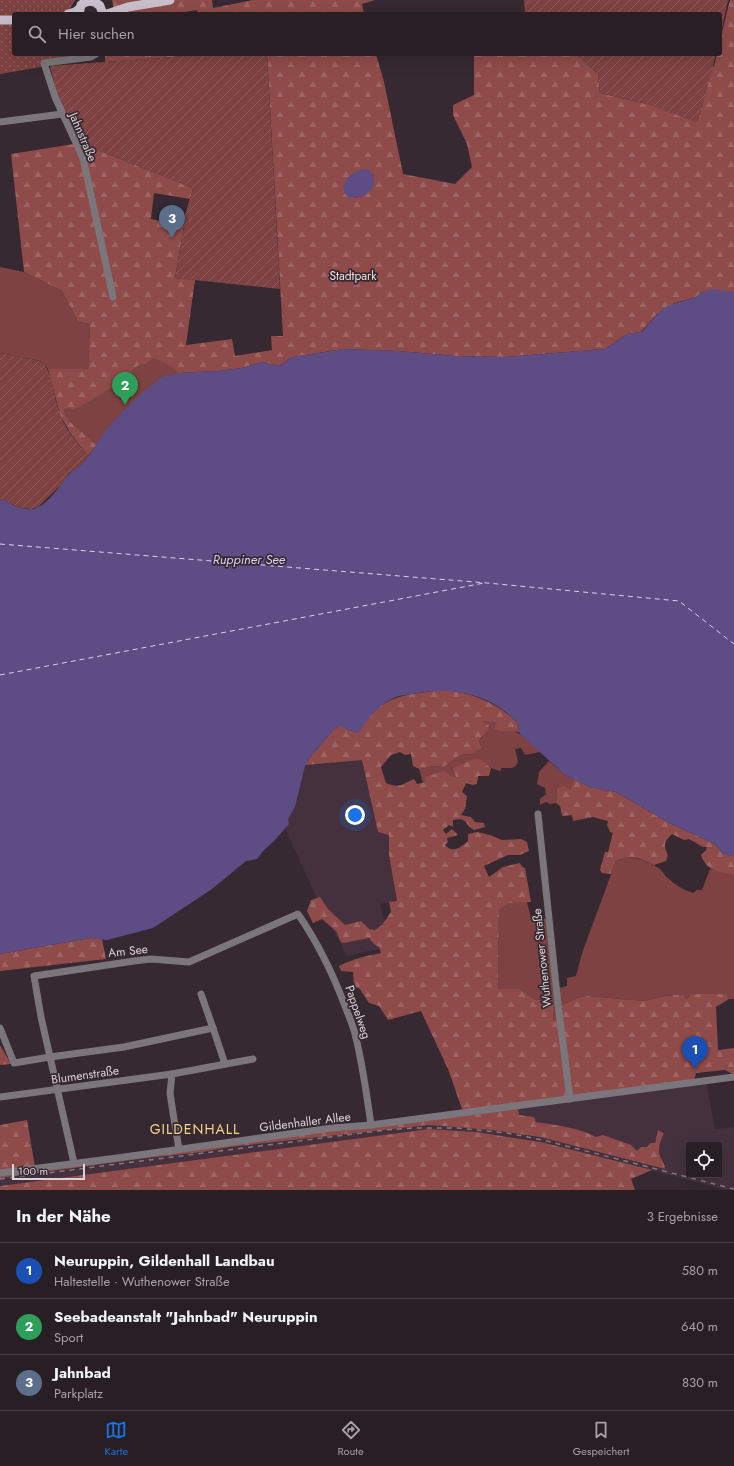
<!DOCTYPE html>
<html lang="de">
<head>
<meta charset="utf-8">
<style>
  body { margin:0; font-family:Jost,sans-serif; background:#342c32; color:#f1f3f6 }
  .controls { position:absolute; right:12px; bottom:12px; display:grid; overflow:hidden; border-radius:4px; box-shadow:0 4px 16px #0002 }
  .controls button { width:36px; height:36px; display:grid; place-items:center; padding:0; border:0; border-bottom:1px solid #443d42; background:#281f25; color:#f1f3f6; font:20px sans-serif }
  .scale { position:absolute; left:12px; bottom:10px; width:73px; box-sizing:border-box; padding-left:4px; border:2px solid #dcd3d9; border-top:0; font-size:11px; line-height:14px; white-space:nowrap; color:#dcd3d9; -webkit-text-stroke:3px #362931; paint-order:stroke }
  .you { position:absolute; left:355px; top:815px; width:14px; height:14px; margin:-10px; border:3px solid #fff; border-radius:50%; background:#1a73e8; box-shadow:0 0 0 6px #1a73e833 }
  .badge { display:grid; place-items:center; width:26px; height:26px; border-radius:50%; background:#1a73e8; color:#fff; font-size:13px; font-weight:700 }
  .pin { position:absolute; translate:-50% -33px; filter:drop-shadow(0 1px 2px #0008) }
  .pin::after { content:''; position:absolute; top:21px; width:14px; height:12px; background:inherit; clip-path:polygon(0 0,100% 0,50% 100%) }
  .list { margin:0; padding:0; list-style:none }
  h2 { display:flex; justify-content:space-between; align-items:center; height:52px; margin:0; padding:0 16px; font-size:17px }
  h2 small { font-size:13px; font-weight:400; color:#a5a2a7 }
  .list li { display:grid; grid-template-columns:26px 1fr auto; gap:12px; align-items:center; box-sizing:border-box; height:56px; padding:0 16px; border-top:1px solid #443d42 }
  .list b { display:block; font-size:15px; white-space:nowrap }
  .list p { margin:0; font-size:13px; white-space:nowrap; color:#a5a2a7 }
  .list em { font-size:13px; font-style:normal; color:#a5a2a7 }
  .icon { flex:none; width:22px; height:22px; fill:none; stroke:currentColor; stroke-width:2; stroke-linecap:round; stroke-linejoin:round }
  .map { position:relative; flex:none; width:734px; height:1190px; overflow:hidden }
  .search { position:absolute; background:#281f25; box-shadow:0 4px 16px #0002; left:12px; right:12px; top:12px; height:44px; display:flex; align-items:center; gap:10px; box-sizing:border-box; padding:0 14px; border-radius:4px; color:#a5a2a7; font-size:15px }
  .sheet { height:220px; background:#281f25 }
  nav { display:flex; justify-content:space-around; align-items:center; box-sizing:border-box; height:56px; border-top:1px solid #443d42; background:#281f25; font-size:11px; color:#a5a2a7 }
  nav a { display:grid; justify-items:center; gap:2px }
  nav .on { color:#1a73e8 }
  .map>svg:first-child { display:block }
  .built { fill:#44313d; fill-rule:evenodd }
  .grass { fill:#7d4241 }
  .forest { fill:url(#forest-firs); fill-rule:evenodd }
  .park { fill:url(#park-dots) }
  .garden { fill:url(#garden-furrows) }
  .water { fill:#5e4c84 }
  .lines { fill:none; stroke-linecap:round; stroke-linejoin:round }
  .ferry { stroke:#dad1f4; stroke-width:1; stroke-dasharray:5 4; stroke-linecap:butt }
  .minor { stroke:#7b767c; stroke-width:7 }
  .major { stroke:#c9bfcc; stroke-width:9 }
  .rail { stroke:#847980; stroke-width:1.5; stroke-dasharray:5 5; stroke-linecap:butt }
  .labels { text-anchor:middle; stroke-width:3.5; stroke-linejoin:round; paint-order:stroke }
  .street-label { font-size:12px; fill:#dcd3d9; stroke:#362931 }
  .park-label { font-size:12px; fill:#f2dcdb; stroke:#362931 }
  .water-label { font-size:13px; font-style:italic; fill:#dad1f4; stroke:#362931 }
  .quarter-label { font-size:14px; letter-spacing:1px; fill:#f5d48a; stroke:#362931 }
</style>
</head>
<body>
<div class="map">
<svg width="734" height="1190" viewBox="0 0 734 1190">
  <defs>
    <pattern id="forest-firs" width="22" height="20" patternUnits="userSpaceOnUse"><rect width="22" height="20" fill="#8e4b49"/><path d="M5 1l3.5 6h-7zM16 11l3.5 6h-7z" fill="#9d6463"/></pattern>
    <pattern id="park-dots" width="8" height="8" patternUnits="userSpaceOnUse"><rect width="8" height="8" fill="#7d4241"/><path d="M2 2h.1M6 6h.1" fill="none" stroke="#8f5c5c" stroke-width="1.8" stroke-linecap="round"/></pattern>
    <pattern id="garden-furrows" width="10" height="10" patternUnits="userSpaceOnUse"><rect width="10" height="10" fill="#7d4241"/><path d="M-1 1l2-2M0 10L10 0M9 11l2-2" fill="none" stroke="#8f5c5c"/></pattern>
  </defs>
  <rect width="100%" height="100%" fill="#362931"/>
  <g class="built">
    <path d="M362 759 378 832 389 835V855L397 901 380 904 391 946 347 956 319 903 285 828 289 824 288 819 295 807 305 765Z"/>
    <path d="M706 1080 715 1129 734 1127V1190H726L541 1142 513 1137 429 1129 0 1186V1178L147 1158 203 1152 230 1147 429 1125 491 1130 540 1137 665 1169V1164L660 1156 659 1148 660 1143 664 1132 658 1130 655 1143 637 1151 603 1135 595 1137 536 1122 534 1117 519 1115 518 1108ZM689 1145H719V1175H689Z"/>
  </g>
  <g class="grass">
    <path d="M0 267 24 272 62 291 78 322 90 324 88 369H48L44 363 37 360 0 353Z"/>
    <path d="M150 355 184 373H178L93 449 66 421 60 409Z"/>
    <path d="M486 721 498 723 493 730C499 731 504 730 509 730 521 731 531 744 540 752L525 755 521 748 515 749 518 761 516 766 512 768H502L500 771 491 768 482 760 456 777 451 776 423 783 419 769 436 766 444 767 460 755 474 754 476 751 482 749 479 740 487 732 483 723Z"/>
    <path d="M549 761 565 775 574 779 570 790 557 788 556 803 550 804 546 802 540 805V799L546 794 545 788 537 784 539 772Z"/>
    <path d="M627 857C638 858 650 862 660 869 663 872 665 876 668 878 675 885 684 890 693 893L697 890H702L710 869 734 875V999H729L724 994 687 1000 684 994 665 996 644 1001 587 996 577 998 560 1006 559 988 567 986V978L576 976 582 953 616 861Z"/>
    <path d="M515 902H527L531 918 548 919 557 1018 553 1021 554 1010 545 999 536 1000 520 989H498L499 910 505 904Z"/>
  </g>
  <g class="forest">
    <path d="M112 0H212L213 8 253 0H375L362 4 364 14H198L197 10 174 14H115Z"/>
    <path d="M730 0H734V292L704 291 696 297 675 303 657 314 641 332 627 334 605 349 505 357 456 356 398 351 344 349 292 357 279 366 262 362 242 368 217 371 178 373 172 367 154 358 143 365 142 363 132 370 133 372C113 386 94 400 72 410L71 407 63 410 68 420 96 445 88 456 71 434 60 415 48 369H88L90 324 78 322 62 291 24 272 11 154 80 143 193 188 190 199 154 193 151 219 184 226 175 278 195 280 186 345 232 339 235 356 272 350 271 336H283L267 54H376L384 82 403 174 455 184 472 167 467 144 453 115V105L474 95V54H576L598 74 600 93 647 104 714 66 717 54H720V40ZM373 174C375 187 368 196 355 198Z"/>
    <path d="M105 54H214L105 62Z"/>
    <path d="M443 690C470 692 500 703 518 724L519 732C509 730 502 732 493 730L497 723 486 721 483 723 489 725 487 732 479 740 482 749 476 751 474 754 460 755 444 767 436 766 419 769 413 766 411 754 405 755 400 752 391 755 381 767 386 783C400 789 402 784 414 779L417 784 426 782 425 777 444 771 451 776 456 777 453 768 476 758 482 760 491 768 489 776H478L477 784 473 785 466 783 462 792 467 796 465 809 461 815 471 817 475 822 484 823 485 827 474 830C463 824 469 817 453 820V827L449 825 443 830 446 834 452 829 458 835 447 838 448 842 445 845C452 854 462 847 468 841V834L477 832 490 835 502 840 521 839 527 842 529 851 520 855H508L484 866 489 877 503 867 520 863 522 867 525 868 531 902C518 902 508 901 499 910L498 989H520L536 1000H552V1005L554 1010 553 1021 557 1018 560 1006 577 998 587 996 644 1001 665 996 684 994 687 1000 692 994H725L729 999 716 1007 718 1050 734 1048V1075L725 1070 696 1073 694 1081 518 1108 519 1115 534 1117 536 1122C550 1124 585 1129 595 1137L603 1135 631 1145 637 1151 641 1147H647L650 1143H655L658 1130 664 1133C661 1140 657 1148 660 1156 662 1161 665 1163 665 1169L540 1137 491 1130 429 1125 230 1147 203 1152 147 1158 0 1178V1125L27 1120 35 1167 469 1110 462 1109 448 1069 421 1011 388 1020 379 1006 369 1003 360 989 354 986 353 972 341 971 339 966C353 959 366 956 381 953L379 947 375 945 369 938 344 943 341 942 336 931 322 919 313 923 307 911 311 900 320 897 328 909 345 925 361 921 369 929 375 930 382 925 391 912 389 902 397 901 389 855V835L378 832 362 760 305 765 306 762 335 728 342 725 346 729 358 733C362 727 365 720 370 715 392 693 414 694 443 690Z"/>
    <path d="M574 779 589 787 616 792 669 823 715 844 722 853 729 856 734 854V875C718 871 707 872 701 855L706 850 707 847H703L689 839 684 840 672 834C664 843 663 843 668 855L666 861 654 865C638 858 632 854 616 861L611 874 602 873 600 870 605 852H608L613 833 610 832 607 825 608 821 593 817 573 821 572 815 562 816 560 806 556 803 557 788 564 786 570 790Z"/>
    <path d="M90 938 102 939 106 959 0 971V954Z"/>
    <path d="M0 1045 11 1064 0 1065Z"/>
    <path d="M429 1129 476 1132 541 1142 652 1170 631 1179 635 1190H0V1186Z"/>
  </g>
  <path class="park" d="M0 0H75L68 12V14H14V54H90L46 66 0 74Z"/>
  <g class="garden">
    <path d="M524 0H728L720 37V14H525Z"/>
    <path d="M214 54H267L280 289 175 278 184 226 180 225 185 215 193 188 80 143 62 114 50 66Z"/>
    <path d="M576 54H716L698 123 647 104 600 93 598 74Z"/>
    <path d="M0 353 36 360 44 363C54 379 53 397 60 414 65 430 78 443 88 456L81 465 69 473 63 483 38 507 31 509 21 508 0 499Z"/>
  </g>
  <g class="water">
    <path d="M364 169 369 170C383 186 366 199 349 198 335 186 351 171 364 169Z"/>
    <path d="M712 289 734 292V854L729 856 722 853 715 844 669 823 616 792 589 787 565 775 520 734 519 732 518 724C492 693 450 686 412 694 407 695 400 695 394 698 376 706 369 718 358 733L346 729 342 726 335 728 306 762 295 807 288 819 289 824 274 841 264 850 257 859 246 861 212 889 153 928 107 940 90 938 0 954V499C10 502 21 511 32 509 47 507 60 485 69 474 72 470 77 468 81 465 91 455 97 441 106 430 121 412 147 386 167 374L171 376 178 373 217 371 242 368 262 362 279 366 292 357 344 349 398 351 456 356 505 357 605 349 627 334 642 332 657 314 667 306 696 297 704 291Z"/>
  </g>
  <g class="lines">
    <g class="ferry">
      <path d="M0 544 487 583 679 601 734 644"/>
      <path d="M0 675 484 583"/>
    </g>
    <g class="minor">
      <path d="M96 54 91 57 44 63 55 97 83 158 113 297"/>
      <path d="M0 122 62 114"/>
      <path d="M538 814 558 1004 570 1099"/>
      <path d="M0 1028 14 1063 50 1057 124 1047 213 1028 201 994"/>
      <path d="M213 1028 225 1064"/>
      <path d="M172 1074 253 1059"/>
      <path d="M0 1097 172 1074 170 1093 173 1113 179 1149"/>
      <path d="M74 1163 41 1017 34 976 134 961 151 959 189 962 298 914C318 943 333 974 345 1006 349 1017 354 1027 356 1038 363 1067 367 1096 371 1125"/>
      <path d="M0 1173 117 1158 332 1128 371 1125 734 1077"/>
    </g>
    <g class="major">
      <path d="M68 14 75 12 79 9"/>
      <path d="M79 14 81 5C87 0 94 0 100 6L103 14"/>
      <path d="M107 14 128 7 170 0"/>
      <path d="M0 20H14"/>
    </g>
    <path class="rail" d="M0 1179 385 1130 413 1128H458L507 1133 547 1141 734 1189"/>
  </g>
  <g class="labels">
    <g class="street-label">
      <text transform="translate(83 137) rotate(67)" y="4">Jahnstraße</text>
      <text transform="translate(128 951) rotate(-6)" y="4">Am See</text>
      <text transform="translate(542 958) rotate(-96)" y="4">Wuthenower Straße</text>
      <text transform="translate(358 1012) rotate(71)" y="4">Pappelweg</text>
      <text transform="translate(85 1075) rotate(-8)" y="4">Blumenstraße</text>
      <text transform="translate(305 1122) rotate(-7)" y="4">Gildenhaller Allee</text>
    </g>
    <g class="park-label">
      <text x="353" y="280">Stadtpark</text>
    </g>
    <g class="water-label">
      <text x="249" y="564">Ruppiner See</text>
    </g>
    <g class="quarter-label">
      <text x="195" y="1134">GILDENHALL</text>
    </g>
  </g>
</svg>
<div class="controls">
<button><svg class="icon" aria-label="locate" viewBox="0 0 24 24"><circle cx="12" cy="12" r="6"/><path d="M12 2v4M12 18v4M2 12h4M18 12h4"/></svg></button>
</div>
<div class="scale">100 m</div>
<div class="you"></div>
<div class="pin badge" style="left:695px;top:1069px;background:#1a4fb4">1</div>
<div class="pin badge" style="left:125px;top:405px;background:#2e9e5b">2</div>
<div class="pin badge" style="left:172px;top:238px;background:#5c6f8a">3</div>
<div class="search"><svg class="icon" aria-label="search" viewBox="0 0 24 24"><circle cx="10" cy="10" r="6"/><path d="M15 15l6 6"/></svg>Hier suchen</div>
</div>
<section class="sheet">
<h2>In der Nähe<small>3 Ergebnisse</small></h2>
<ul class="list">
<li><span class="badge" style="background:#1a4fb4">1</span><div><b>Neuruppin, Gildenhall Landbau</b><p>Haltestelle · Wuthenower Straße</p></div><em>580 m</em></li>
<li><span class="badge" style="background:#2e9e5b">2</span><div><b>Seebadeanstalt &quot;Jahnbad&quot; Neuruppin</b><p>Sport</p></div><em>640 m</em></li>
<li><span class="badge" style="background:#5c6f8a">3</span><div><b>Jahnbad</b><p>Parkplatz</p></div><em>830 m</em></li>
</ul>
</section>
<nav>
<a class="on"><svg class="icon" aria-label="map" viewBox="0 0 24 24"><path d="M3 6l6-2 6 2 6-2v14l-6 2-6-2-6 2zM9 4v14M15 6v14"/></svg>Karte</a>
<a><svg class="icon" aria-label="directions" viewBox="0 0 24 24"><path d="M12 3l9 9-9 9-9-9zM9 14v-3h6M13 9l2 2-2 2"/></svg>Route</a>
<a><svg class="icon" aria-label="saved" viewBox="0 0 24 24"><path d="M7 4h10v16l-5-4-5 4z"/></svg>Gespeichert</a>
</nav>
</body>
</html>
